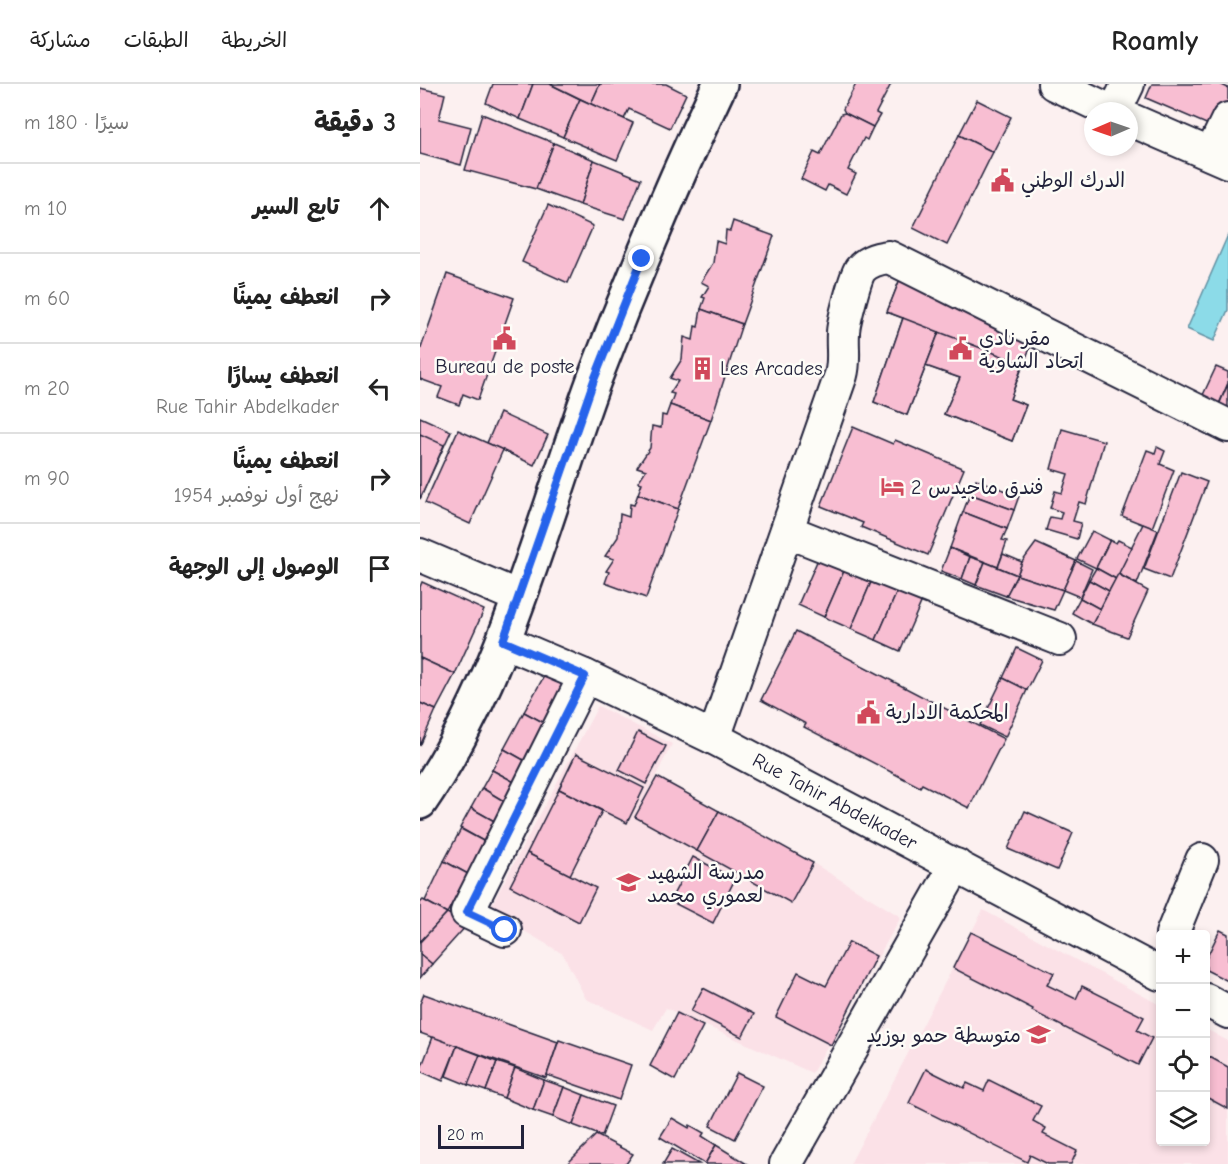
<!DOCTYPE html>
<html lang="ar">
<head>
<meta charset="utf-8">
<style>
  body { margin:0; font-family:"Comic Neue","Playpen Sans Arabic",sans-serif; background:#f6f6f6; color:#222; direction:rtl }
  .controls { position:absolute; right:18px; bottom:18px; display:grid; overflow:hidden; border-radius:6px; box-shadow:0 3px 9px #0003 }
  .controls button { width:54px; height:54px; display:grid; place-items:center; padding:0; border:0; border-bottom:2px solid #e0e0e0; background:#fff; color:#222; font:30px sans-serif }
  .compass { position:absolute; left:664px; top:18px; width:54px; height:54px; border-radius:50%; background:#fff; box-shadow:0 3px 9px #0003; rotate:268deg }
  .scale { position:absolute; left:18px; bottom:15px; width:86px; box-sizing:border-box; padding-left:6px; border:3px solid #22223b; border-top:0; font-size:16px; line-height:21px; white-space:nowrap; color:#22223b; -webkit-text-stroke:4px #fdfcf7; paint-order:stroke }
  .stop { position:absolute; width:18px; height:18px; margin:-14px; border:4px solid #2563eb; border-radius:50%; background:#fff }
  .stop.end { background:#2563eb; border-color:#fff; box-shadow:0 2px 6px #0008 }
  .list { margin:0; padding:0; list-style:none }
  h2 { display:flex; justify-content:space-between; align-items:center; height:78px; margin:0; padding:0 24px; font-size:26px }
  h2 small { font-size:20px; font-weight:400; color:#767676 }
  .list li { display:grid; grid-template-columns:39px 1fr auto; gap:18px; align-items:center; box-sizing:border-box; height:90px; padding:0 24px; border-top:2px solid #e0e0e0 }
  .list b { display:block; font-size:22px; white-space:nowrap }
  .list p { margin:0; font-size:20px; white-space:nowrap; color:#767676 }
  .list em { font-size:20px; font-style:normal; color:#767676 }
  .icon { flex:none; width:33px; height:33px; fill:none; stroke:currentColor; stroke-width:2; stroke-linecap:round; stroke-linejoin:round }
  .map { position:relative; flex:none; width:808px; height:1080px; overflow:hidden; direction:ltr }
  header { display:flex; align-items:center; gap:36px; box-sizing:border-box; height:84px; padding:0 30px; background:#fff; border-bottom:2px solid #e0e0e0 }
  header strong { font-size:28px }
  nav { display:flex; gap:33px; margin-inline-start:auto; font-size:21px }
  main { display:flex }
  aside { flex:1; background:#fff }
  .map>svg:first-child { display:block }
  .built { fill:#fbe1e7 }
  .water { fill:#8cdbe8; stroke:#6291a3; stroke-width:1.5 }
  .building { fill:#f8bed2; stroke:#22223b; stroke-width:1.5 }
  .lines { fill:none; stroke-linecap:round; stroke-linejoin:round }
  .minor-casing { stroke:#22223b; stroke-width:36 }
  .major-casing { stroke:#22223b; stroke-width:38 }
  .minor { stroke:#fdfcf7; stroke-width:32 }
  .major { stroke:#fdfcf7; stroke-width:33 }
  .route { stroke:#2563eb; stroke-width:8 }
  .labels { text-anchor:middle; stroke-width:5; stroke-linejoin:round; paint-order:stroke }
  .poi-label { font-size:20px; fill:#22223b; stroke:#fdfcf7; text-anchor:start }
  .street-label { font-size:20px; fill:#22223b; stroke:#fdfcf7 }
</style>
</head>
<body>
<header>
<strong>Roamly</strong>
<nav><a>الخريطة</a><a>الطبقات</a><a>مشاركة</a></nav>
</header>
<main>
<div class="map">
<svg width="808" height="1080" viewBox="0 0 808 1080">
  <rect width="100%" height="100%" fill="#fcf0f0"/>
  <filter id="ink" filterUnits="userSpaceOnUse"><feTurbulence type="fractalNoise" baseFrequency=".0167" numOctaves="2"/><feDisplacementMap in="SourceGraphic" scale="12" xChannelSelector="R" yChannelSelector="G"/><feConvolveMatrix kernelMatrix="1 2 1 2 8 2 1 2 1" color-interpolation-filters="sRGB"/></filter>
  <g filter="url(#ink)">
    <g class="built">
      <path d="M178 622 252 660 215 733 370 819 393 779 481 833 392 989 246 924 233 946 166 915 143 870 69 826Z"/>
      <path d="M563 826 740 921V1058H786V945L808 957V1080H430Z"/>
    </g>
    <path class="water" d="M808 151V226L794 257 767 245Z"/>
    <g class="building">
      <path d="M73 0H113L100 35 66 19Z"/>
      <path d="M113 0H130L160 15 143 53 100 35Z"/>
      <path d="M130 0H180L171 20Z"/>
      <path d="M180 0H246L266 10 250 44 209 25 204 35 171 20Z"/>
      <path d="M436 0H471L456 29 460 31 453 43 425 29 423 25Z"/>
      <path d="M732 0H800L808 4V20L798 45 726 14Z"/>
      <path d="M0 4 25 10 19 35 51 43 41 81 0 70Z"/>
      <path d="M160 15 213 39 197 76 143 53Z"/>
      <path d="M557 16 591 33 573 68 539 51Z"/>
      <path d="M425 29 453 43 447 56 444 54 428 86 436 90 426 110 408 101 405 107 381 95 394 68 400 71 421 30Z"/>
      <path d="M62 30 134 59 116 105 45 86Z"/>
      <path d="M539 51 573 68 527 161 493 144Z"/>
      <path d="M134 59 174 76 160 121 116 105Z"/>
      <path d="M174 76 221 95 205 135 160 121Z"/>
      <path d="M128 121 173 142 148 199 102 178Z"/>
      <path d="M313 137 354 152 322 240 281 225 285 214 282 213 289 202 281 198 293 179 296 157 305 160 306 146 310 147Z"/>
      <path d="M27 190 94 214 58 316 43 310 39 321 18 313 22 303 0 295V267Z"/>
      <path d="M480 195 616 248 603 280 467 228Z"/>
      <path d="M480 195 616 248 590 315 606 321 592 357 524 330 540 294 506 282 487 331 454 318 483 234 467 228Z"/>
      <path d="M281 225 322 240 291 336 250 321 254 310 250 309 258 297 250 294 262 275 264 253 273 256 275 242 278 243Z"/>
      <path d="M483 234 519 248 487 331 454 318Z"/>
      <path d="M519 248 603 280 590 315 606 321 592 357 524 330 540 294 506 282Z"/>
      <path d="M796 283 808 288V299L799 320 782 313Z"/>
      <path d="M808 300V325L799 321Z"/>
      <path d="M250 321 291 336 258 425 218 410 222 399 218 398 226 386 217 383 230 364 232 342 241 344 242 331 246 332Z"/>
      <path d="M80 329 128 351 114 381 67 359Z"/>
      <path d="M0 333 31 347 0 415Z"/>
      <path d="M433 343 473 360 475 356 544 385 508 471 441 443 443 439 401 422Z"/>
      <path d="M642 345 684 357 666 420 659 418 653 437 661 439 657 455 626 446 630 433 640 435 642 428 630 424 635 407 642 409 648 390 631 385Z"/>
      <path d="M38 346 83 366 50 440 5 419Z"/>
      <path d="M0 350 24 361 0 415Z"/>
      <path d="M737 363 745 367 740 380 754 386 732 444 702 432 727 366 735 369Z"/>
      <path d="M761 388 787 398 750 495 724 485Z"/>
      <path d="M556 395 599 412 594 426 550 410Z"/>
      <path d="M218 410 258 425 226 514 185 499 189 488 186 487 194 475 185 472 198 453 200 430 209 433 210 420 214 421Z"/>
      <path d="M550 410 594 426 587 445 543 428Z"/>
      <path d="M543 428 587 445 582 456 587 457 578 483 530 464Z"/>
      <path d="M723 440 738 446 717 500 698 490Z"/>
      <path d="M672 447 690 456 676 484 657 475Z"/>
      <path d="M690 456 696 459 698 456 712 463 696 495 676 484Z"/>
      <path d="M616 459 656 477 643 506 597 491 602 478Z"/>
      <path d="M530 464 550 473 542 495 521 487Z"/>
      <path d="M402 466 428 478 404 533 378 521Z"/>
      <path d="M583 470 602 478 597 491 578 483Z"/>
      <path d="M550 473 565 478 556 501 542 495Z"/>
      <path d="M656 477 672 485 660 513 643 506Z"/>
      <path d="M428 478 455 489 431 545 404 533Z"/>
      <path d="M565 478 597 491 586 512 556 501Z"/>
      <path d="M676 484 696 495 689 507 669 496Z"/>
      <path d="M455 489 480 501 456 556 431 545Z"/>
      <path d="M698 490 728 507 707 553 672 540Z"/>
      <path d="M597 491 643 506 634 526 586 512Z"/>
      <path d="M669 496 689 507 680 525 660 514Z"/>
      <path d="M2 498 64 526 35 590 0 574V503Z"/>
      <path d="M480 501 504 512 480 567 456 556Z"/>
      <path d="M660 514 680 525 672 540 652 529Z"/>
      <path d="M376 547 584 655 549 724 502 700 500 703 384 643 386 640 341 616Z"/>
      <path d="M597 564 622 576 607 606 583 594Z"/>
      <path d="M0 574 35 590 16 626 0 619Z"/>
      <path d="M127 587 152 601 130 642 104 628Z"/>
      <path d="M583 594 607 606 585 653 560 641Z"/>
      <path d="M0 619 16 626 0 662Z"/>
      <path d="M104 628 130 642 109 679 84 665Z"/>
      <path d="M218 648 246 662 226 700 199 686Z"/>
      <path d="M84 665 109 679 98 700 72 686Z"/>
      <path d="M156 670 224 704 207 739 139 705Z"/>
      <path d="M72 686 98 700 87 719 62 704Z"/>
      <path d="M237 693 299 727 277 767 215 733Z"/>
      <path d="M62 704 87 719 76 738 51 724Z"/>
      <path d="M139 705 182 727 150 791 107 769Z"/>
      <path d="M51 724 76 738 65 758 40 744Z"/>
      <path d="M299 727 393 779 371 819 277 767Z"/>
      <path d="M605 727 653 749 637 786 588 765Z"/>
      <path d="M41 745 65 758 48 790 24 777Z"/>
      <path d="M107 769 176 804 159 838 90 802Z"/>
      <path d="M273 773 315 795 293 839 250 817Z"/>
      <path d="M24 777 48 790 27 829 5 817Z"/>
      <path d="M3 816 27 829 0 858V819Z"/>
      <path d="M27 829 48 840 12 880 0 870V858Z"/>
      <path d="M800 846 808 850V897L786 886V875Z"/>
      <path d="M551 848 634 889 627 901 656 915 662 902 724 933 717 946 732 954 718 981 612 927 613 925 533 884Z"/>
      <path d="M429 858 456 872 411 961 356 933 378 888 406 902Z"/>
      <path d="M0 870 12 880 0 894Z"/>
      <path d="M283 904 334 930 322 953 271 927Z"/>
      <path d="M4 910 138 958 126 994 0 949V920Z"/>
      <path d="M257 929 283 942 255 996 230 982Z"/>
      <path d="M13 953 37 962 23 997 0 987Z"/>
      <path d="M139 956 211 981 199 1016 127 991Z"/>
      <path d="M37 962 60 971 48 1001 26 992Z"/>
      <path d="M60 971 77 978 66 1007 48 1001Z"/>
      <path d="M786 971 808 983V1025L786 1013Z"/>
      <path d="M77 978 95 984 84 1014 66 1007Z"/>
      <path d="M95 984 124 996 113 1026 84 1014Z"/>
      <path d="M506 985 544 1004 547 999 564 1007 569 996 621 1022 613 1037 626 1044 623 1050 657 1067 651 1080H628L610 1071 607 1078 489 1019Z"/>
      <path d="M317 989 343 1002 315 1055 290 1042Z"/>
      <path d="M124 996 144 1003 133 1033 113 1026Z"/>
      <path d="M144 1003 164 1011 153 1041 133 1033Z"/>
      <path d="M164 1011 193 1022 182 1052 153 1041Z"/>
      <path d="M252 1034 269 1044 270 1041 284 1049 282 1052 296 1061 285 1080 240 1053Z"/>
      <path d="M176 1051 213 1070 206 1080H147Z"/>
      <path d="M296 1061 327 1080H285Z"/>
      <path d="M252 1065 279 1080H243Z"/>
    </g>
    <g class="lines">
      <defs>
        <g id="minor">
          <path d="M634 0 691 27"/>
          <path d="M695 27 708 0"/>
          <path d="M709 35 808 78"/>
          <path d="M791 70 808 35"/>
          <path d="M367 447 640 555"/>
          <path d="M0 471 99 513"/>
          <path d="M83 557 165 592 294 654 740 890"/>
          <path d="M294 654 421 291C425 277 422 264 423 249 423 239 435 194 440 186 447 177 459 174 469 173L808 342"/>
          <path d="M85 846 47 828 165 592"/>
          <path d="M752 850 782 776"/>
          <path d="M786 916 808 928"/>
          <path d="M366 1080 536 781"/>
        </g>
        <path id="major" d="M0 718C85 595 123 435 174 296 212 196 254 97 300 0"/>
      </defs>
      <use href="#minor" class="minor-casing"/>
      <use href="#major" class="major-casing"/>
      <use href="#minor" class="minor"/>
      <use href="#major" class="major"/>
    </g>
  </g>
  <g class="lines" filter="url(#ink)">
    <path class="route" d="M85 846 47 828 165 592 83 557 174 296 222 175"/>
  </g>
  <defs>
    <symbol id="civic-bare" viewBox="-9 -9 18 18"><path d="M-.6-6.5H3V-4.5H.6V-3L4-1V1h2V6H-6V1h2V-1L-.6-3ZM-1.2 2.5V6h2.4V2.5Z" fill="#d1495b" stroke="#fdfcf7" stroke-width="2.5" paint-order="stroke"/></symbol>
    <symbol id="building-bare" viewBox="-9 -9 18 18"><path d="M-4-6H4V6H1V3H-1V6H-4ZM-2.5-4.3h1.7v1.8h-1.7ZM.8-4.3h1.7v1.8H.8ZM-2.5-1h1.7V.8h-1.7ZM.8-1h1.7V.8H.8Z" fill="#d1495b" stroke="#fdfcf7" stroke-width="2.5" paint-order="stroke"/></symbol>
    <symbol id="hotel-bare" viewBox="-9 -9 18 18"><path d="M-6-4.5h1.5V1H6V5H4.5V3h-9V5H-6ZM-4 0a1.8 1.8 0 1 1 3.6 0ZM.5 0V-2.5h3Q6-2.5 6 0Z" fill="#d1495b" stroke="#fdfcf7" stroke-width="2.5" paint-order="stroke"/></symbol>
    <symbol id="school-bare" viewBox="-9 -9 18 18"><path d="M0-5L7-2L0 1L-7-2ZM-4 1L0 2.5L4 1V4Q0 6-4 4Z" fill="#d1495b" stroke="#fdfcf7" stroke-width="2.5" paint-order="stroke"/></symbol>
  </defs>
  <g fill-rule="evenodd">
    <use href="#civic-bare" x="566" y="80" width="33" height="33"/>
    <use href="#civic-bare" x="68" y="238" width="33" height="33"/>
    <use href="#civic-bare" x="524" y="248" width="33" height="33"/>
    <use href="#building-bare" x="266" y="268" width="33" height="33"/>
    <use href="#hotel-bare" x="456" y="386" width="33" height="33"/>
    <use href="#civic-bare" x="432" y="612" width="33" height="33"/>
    <use href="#school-bare" x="192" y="782" width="33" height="33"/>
    <use href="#school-bare" x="602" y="934" width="33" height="33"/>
  </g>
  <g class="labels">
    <g class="poi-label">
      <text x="601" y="103">الدرك الوطني</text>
      <text x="559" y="261">مقر نادي<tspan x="559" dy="23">اتحاد الشاوية</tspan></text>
      <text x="85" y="289" text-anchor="middle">Bureau de poste</text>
      <text x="300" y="291">Les Arcades</text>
      <text x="491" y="410">فندق ماجيدس 2</text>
      <text x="466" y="635">المحكمة الادارية</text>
      <text x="227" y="795">مدرسة الشهيد<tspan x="227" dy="23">لعموري محمد</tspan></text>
      <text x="601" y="958" text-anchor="end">متوسطة حمو بوزيد</text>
    </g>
    <g class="street-label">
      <text transform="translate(415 717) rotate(28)" y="7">Rue Tahir Abdelkader</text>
    </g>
  </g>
</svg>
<div class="controls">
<button>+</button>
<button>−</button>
<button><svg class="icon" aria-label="locate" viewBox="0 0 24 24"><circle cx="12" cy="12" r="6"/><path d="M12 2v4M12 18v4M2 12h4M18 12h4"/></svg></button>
<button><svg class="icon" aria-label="layers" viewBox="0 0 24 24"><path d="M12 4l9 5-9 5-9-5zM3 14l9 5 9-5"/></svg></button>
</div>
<svg class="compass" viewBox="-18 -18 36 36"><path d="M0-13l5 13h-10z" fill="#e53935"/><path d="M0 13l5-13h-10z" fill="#767676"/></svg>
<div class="scale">20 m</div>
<div class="stop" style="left:85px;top:846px"></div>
<div class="stop end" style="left:222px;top:175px"></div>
</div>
<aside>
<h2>3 دقيقة<small>سيرًا · 180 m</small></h2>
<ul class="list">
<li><svg class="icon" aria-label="ahead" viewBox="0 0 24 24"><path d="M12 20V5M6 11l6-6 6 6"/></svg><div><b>تابع السير</b></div><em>10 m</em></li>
<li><svg class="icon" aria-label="right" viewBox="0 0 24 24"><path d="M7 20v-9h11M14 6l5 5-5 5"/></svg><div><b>انعطف يمينًا</b></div><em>60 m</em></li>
<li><svg class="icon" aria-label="left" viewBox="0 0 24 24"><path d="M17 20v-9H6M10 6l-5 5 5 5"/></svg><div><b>انعطف يسارًا</b><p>Rue Tahir Abdelkader</p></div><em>20 m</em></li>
<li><svg class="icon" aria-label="right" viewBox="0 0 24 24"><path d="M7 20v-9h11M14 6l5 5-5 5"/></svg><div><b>انعطف يمينًا</b><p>نهج أول نوفمبر 1954</p></div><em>90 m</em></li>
<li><svg class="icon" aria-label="arrive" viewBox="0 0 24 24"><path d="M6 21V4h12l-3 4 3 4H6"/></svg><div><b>الوصول إلى الوجهة</b></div></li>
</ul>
</aside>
</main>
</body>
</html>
